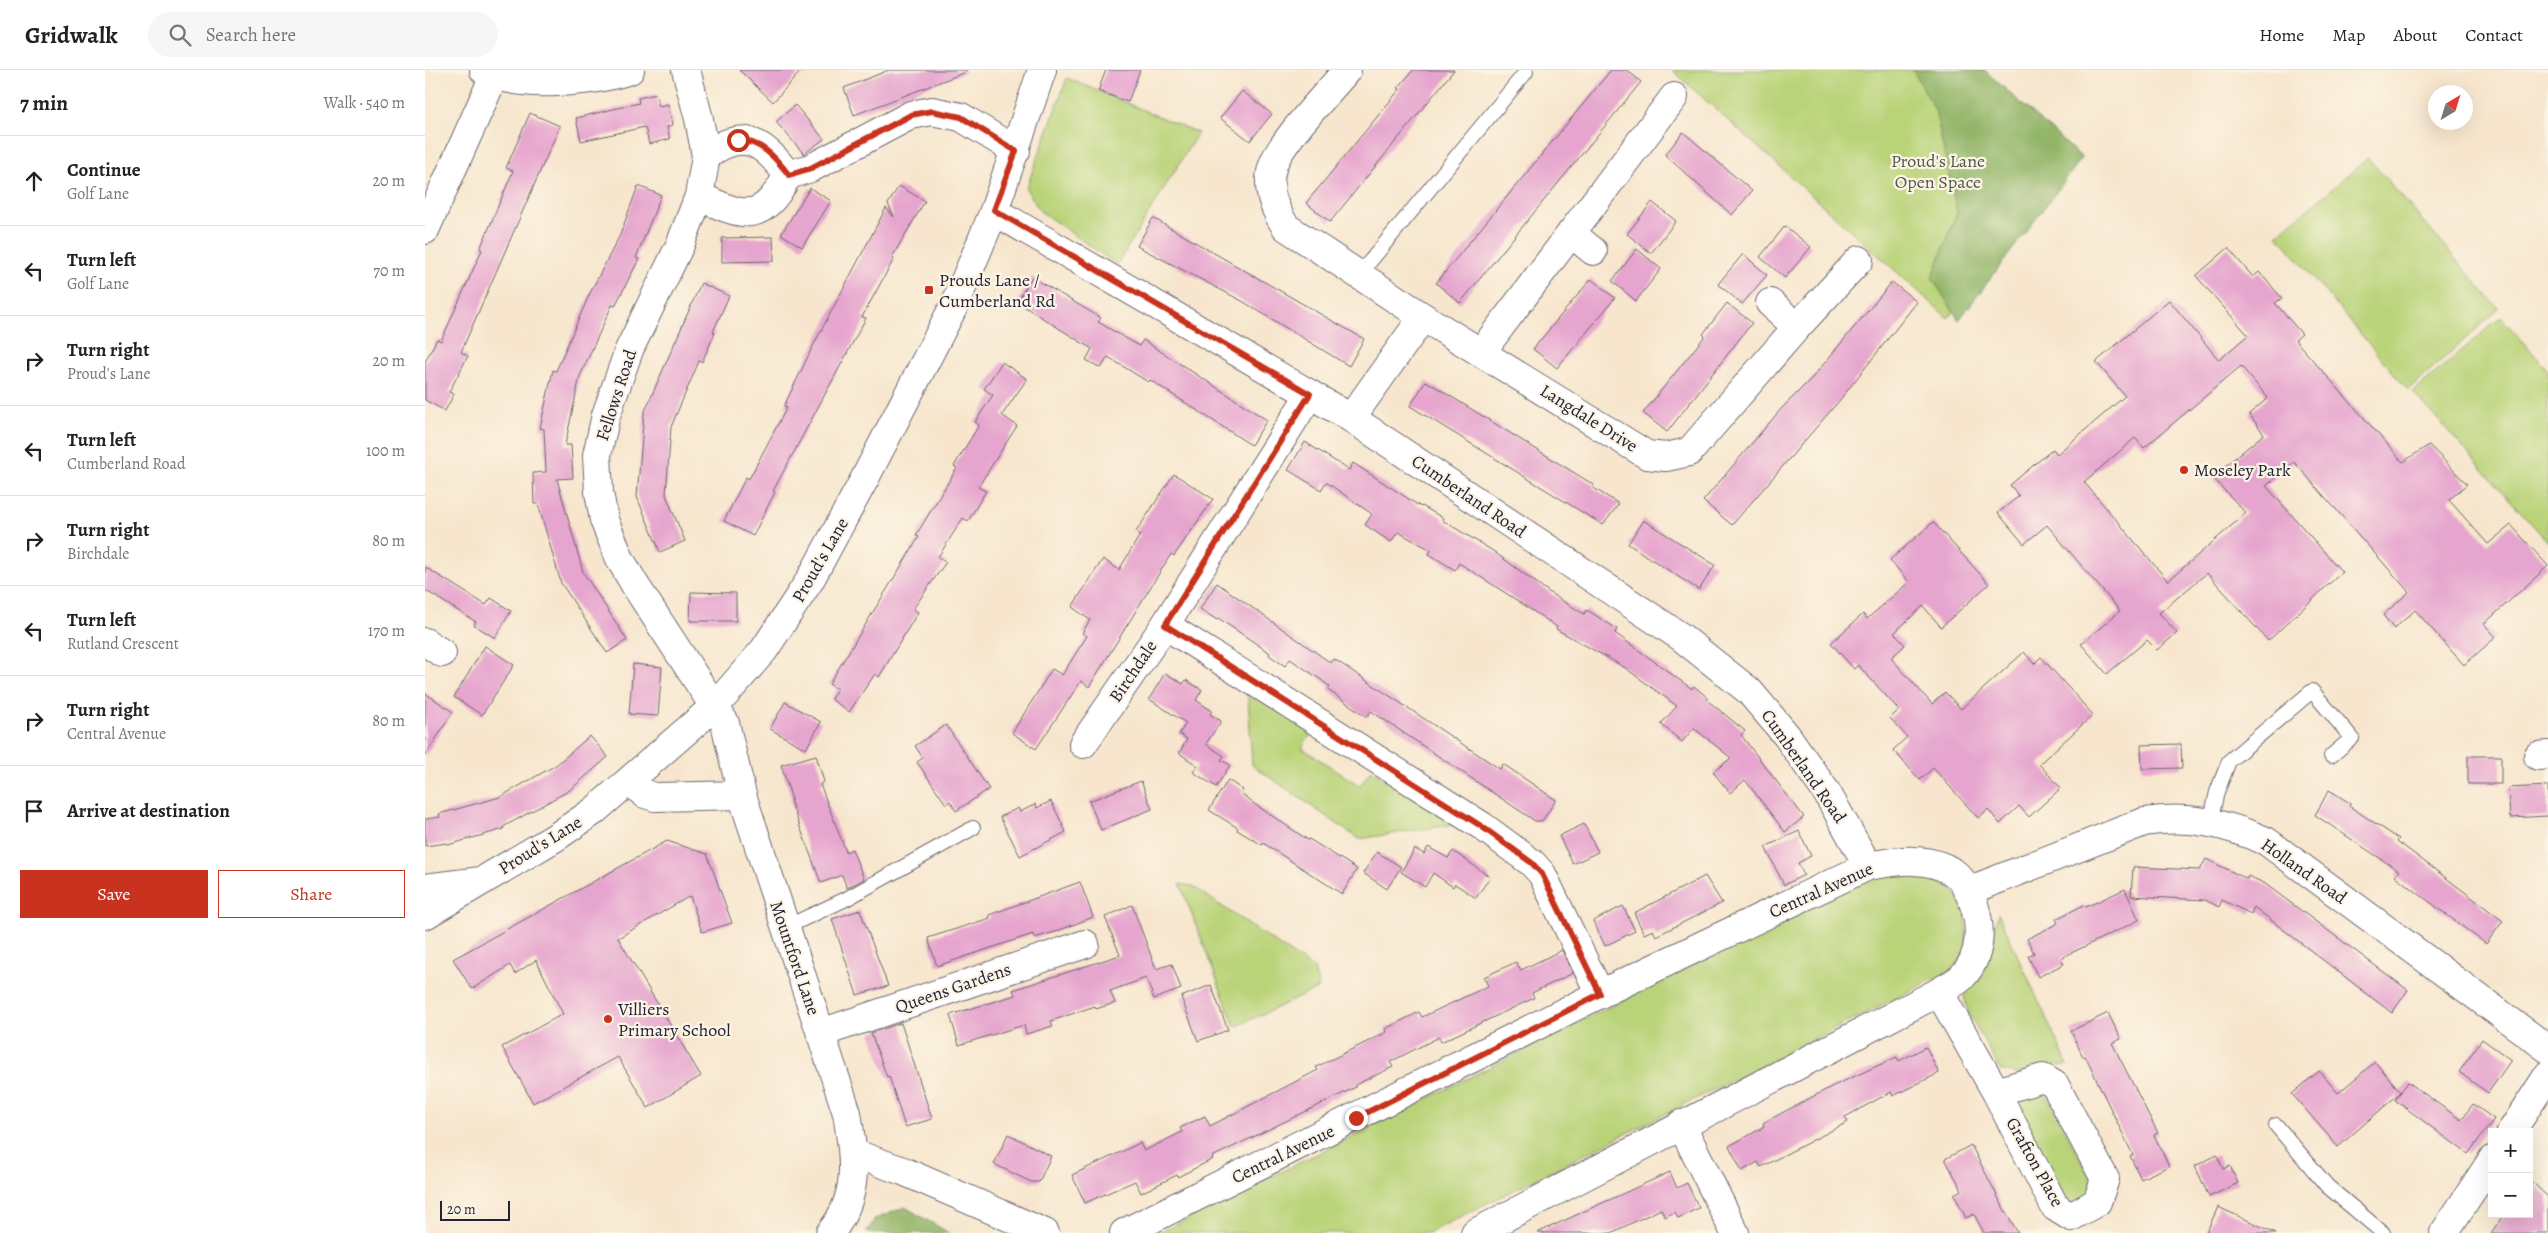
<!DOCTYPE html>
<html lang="en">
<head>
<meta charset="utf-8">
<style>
  body { margin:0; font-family:Alegreya,serif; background:#f6f6f6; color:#222 }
  .controls { position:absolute; right:15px; bottom:15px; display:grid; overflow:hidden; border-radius:0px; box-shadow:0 5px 20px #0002 }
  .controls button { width:45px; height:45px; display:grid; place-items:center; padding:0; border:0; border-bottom:1px solid #e0e0e0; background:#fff; color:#222; font:25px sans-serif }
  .compass { position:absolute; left:2003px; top:15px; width:45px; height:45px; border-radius:50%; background:#fff; box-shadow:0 5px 20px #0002; rotate:38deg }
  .scale { position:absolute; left:15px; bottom:12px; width:70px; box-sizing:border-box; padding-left:5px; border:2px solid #22223b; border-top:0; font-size:14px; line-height:18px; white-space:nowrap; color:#22223b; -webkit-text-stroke:4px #fcf5e5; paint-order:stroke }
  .stop { position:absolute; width:15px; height:15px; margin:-11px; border:4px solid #c8321e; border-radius:50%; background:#fff }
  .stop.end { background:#c8321e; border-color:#fff; box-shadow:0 1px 5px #0008 }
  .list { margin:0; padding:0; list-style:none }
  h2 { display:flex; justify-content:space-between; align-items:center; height:65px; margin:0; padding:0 20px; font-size:21px }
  h2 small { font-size:16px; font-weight:400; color:#767676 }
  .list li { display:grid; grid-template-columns:32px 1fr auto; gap:15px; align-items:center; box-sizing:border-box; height:90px; padding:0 20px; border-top:1px solid #e0e0e0 }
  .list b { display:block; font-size:19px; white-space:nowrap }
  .list p { margin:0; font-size:16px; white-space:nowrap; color:#767676 }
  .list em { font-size:16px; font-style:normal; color:#767676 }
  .actions { display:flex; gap:10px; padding:15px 20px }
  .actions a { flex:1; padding:11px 0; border:1px solid #c8321e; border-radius:0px; text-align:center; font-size:18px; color:#c8321e }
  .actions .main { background:#c8321e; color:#fff }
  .icon { flex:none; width:28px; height:28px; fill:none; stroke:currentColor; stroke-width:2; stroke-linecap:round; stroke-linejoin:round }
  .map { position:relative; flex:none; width:2123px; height:1163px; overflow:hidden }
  header { display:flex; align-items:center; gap:30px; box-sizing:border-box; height:70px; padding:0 25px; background:#fff; border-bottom:1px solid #e0e0e0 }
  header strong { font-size:24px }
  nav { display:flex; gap:28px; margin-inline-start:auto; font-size:18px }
  .search { width:350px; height:45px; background:#f6f6f6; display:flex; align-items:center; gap:12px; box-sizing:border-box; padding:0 18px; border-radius:28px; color:#767676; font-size:19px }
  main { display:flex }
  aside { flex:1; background:#fff }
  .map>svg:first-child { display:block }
  .green { fill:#b9d378; stroke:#6e7a5a }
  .forest { fill:#92b568; stroke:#5a6c52 }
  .building { fill:#e6a5ce; fill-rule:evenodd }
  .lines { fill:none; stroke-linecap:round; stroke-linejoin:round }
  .service-casing { stroke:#6d676e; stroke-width:16 }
  .minor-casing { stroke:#6d676e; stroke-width:30 }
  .tertiary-casing { stroke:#6d676e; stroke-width:30 }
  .service { stroke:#fff; stroke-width:14 }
  .minor { stroke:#fff; stroke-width:28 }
  .tertiary { stroke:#fff; stroke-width:28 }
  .route { stroke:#c8321e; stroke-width:6 }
  .poi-dot { fill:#c8321e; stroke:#fcf5e5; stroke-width:2 }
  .labels { text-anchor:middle; stroke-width:4.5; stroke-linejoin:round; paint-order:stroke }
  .park-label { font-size:18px; fill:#4f574d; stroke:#fcf5e5 }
  .poi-label { font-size:18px; fill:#22223b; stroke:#fcf5e5; text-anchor:start }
  .street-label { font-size:18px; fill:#22223b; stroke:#fcf5e5 }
</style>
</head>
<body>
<header>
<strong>Gridwalk</strong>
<div class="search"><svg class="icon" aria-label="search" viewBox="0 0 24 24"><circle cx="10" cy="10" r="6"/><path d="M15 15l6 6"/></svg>Search here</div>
<nav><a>Home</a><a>Map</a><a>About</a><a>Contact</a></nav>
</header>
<main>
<aside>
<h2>7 min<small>Walk · 540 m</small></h2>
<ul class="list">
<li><svg class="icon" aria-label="ahead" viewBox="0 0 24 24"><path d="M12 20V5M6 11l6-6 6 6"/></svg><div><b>Continue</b><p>Golf Lane</p></div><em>20 m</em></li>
<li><svg class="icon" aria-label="left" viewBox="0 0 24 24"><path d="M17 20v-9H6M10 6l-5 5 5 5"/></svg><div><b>Turn left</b><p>Golf Lane</p></div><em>70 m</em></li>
<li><svg class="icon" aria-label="right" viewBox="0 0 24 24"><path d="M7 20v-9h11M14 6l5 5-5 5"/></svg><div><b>Turn right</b><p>Proud's Lane</p></div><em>20 m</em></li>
<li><svg class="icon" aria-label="left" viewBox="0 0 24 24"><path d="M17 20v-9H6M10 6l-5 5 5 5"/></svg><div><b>Turn left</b><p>Cumberland Road</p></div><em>100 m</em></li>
<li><svg class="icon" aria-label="right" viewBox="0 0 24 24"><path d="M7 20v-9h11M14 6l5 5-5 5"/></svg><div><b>Turn right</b><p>Birchdale</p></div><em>80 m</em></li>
<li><svg class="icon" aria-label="left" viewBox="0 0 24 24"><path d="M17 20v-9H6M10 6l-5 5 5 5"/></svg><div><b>Turn left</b><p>Rutland Crescent</p></div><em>170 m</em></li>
<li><svg class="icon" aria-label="right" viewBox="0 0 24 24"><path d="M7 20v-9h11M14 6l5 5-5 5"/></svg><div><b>Turn right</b><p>Central Avenue</p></div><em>80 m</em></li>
<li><svg class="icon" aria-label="arrive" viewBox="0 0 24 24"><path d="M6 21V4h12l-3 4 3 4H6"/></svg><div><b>Arrive at destination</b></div></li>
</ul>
<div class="actions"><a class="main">Save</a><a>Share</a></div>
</aside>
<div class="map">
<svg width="2123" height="1163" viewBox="0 0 2123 1163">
  <rect width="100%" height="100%" fill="#fcf5e5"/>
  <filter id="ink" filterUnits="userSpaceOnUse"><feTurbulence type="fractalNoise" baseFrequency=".02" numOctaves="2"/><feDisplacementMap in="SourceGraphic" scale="10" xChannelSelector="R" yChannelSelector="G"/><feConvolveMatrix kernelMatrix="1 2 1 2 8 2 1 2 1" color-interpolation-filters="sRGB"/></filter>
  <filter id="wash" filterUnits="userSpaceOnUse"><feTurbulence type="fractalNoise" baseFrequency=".0096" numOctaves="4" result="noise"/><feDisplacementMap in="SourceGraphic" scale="20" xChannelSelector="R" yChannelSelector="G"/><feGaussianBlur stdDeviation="1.12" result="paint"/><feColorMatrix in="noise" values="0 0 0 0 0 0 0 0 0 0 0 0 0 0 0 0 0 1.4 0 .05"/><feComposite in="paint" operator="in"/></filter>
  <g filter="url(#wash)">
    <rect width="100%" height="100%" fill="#f7e6cd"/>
    <g class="green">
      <path d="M1247 0H1559L1657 88 1523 248Z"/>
      <path d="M642 8 773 63 692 195 615 141 601 119Z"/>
      <path d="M1943 88 2074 239 1983 320 1852 165Z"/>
      <path d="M2076 247 2123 300V472L1988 322Z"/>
      <path d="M820 620 888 661 877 678 935 716 946 700 1032 754 934 769 827 695 823 626Z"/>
      <path d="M1496 803C1512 809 1533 820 1539 837 1543 847 1541 870 1541 882L1527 900 1003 1163H734L1428 815 1461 804Z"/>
      <path d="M755 814 767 816 889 899 894 918 810 957Z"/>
      <path d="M1573 843 1643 995 1612 998 1594 1004 1576 1001 1543 942 1539 926 1566 876Z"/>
      <path d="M1611 1020 1622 1026 1668 1113 1663 1126 1644 1135 1591 1038 1594 1024Z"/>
    </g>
    <g class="forest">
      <path d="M1488 0H1559L1657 88 1534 250 1507 208 1532 142 1510 40Z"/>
      <path d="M480 1137 524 1163H441L450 1149Z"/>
    </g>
    <g id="blocks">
      <g class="building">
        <path d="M314 0H377L348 32Z"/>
        <path d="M464 0H541V2L429 45 419 18Z"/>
        <path d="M681 0H715L703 32 673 21Z"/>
        <path d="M988 0H1029L905 152 881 133 975 19 973 18Z"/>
        <path d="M1186 0H1202L1216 12 1035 233 1011 213Z"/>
        <path d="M817 21 847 44 825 71 795 48Z"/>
        <path d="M231 24 234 36 243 34 248 55 242 57 245 69 224 74 220 57 156 71 151 48 214 33 213 28Z"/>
        <path d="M370 35 399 69 379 84 351 52Z"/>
        <path d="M105 43 135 56 36 282 43 286 24 322 29 324 20 341 0 330V292L12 269 16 271 57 180 55 179 88 101 81 98Z"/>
        <path d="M1258 62 1327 121 1307 145 1240 85Z"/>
        <path d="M213 116 236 125 211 188 214 189 190 236 187 235 155 306 140 375H146L148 408 132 409 158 502 202 570 182 583 136 513 113 434H109L108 403 121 402 119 359 115 358 128 300 131 301 165 223 195 165Z"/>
        <path d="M474 116 500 131 467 187 469 189 437 247 441 248 348 421 350 422 328 466 299 451 321 407 324 409 362 337 359 336 388 276 461 138 469 147 463 134Z"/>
        <path d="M385 118 406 131 377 177 356 164Z"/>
        <path d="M1227 132 1251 151 1226 183 1202 164Z"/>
        <path d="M728 148 939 269 924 296 817 231 712 176Z"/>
        <path d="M1360 156 1386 177 1360 208 1335 187Z"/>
        <path d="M348 167 349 191 297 192V168Z"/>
        <path d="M1803 178 1828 207 1834 202 1857 228 1850 233 1877 264 1870 270 1978 392 2004 375 2042 414 2024 430 2063 474 2086 455 2123 496 2059 554 2071 567 2039 595 1990 540 1969 559 1958 545 1984 522 1869 392 1841 416 1917 502 1843 571 1782 503 1734 543 1752 563 1732 580 1722 570 1682 604 1656 574 1695 541 1622 455 1599 474 1573 443 1594 426 1585 415 1628 379 1632 384 1700 326 1671 292 1744 230 1794 290 1823 265 1771 206ZM1816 296 1843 328 1824 344 1839 364 1787 407 1821 443 1743 511 1659 412 1710 368 1719 378Z"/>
        <path d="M1212 179 1236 199 1211 231 1187 211Z"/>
        <path d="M1318 184 1342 205 1317 234 1293 214Z"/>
        <path d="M607 207 676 248 673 252 714 276 718 270 842 350 826 375 725 310 723 312 683 287 676 298 661 290 667 279 592 232Z"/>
        <path d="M1166 209 1190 228 1132 298 1108 279Z"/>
        <path d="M1467 212 1492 232 1414 331 1307 455 1278 431 1356 339 1387 308Z"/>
        <path d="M276 213 304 226 288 262 290 263 277 292 274 291 246 357 241 425 260 471 235 482 212 427 219 343Z"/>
        <path d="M1302 233 1327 253 1242 362 1218 343 1280 266 1278 264Z"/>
        <path d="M577 292 602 309 577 345 592 356 553 417 561 421 543 451 538 448 513 487 521 492 488 539 493 542 454 607 450 604 424 642 406 629 412 619 404 614 494 467 491 465 532 398 529 396 554 355 550 352 568 325 559 319Z"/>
        <path d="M1001 311 1169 415 1167 417 1194 434 1178 455 985 336Z"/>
        <path d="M880 372 924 400 928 393 996 437 997 436 1018 448 1017 450 1068 481 1128 525 1159 544 1162 540 1192 559 1190 563 1267 619 1269 616 1283 628 1282 630 1320 661 1316 665 1379 747 1360 762 1320 710 1305 723 1288 702 1306 688 1269 658 1257 672 1236 654 1252 636 1199 597 1131 559 1132 557 1093 531 1034 493 1030 500 1004 484 1006 480 973 462 966 472 940 455 947 444 901 412 896 420 863 400Z"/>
        <path d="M749 404 788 429 749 486 746 484 664 617 656 611 611 679 587 663 627 599 637 605 662 566 657 563 665 550 647 537 678 489 694 500 715 465 711 462Z"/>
        <path d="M1218 450 1290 495 1274 520 1203 474Z"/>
        <path d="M1508 452 1564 514 1516 557 1498 536 1469 563 1480 575 1466 588 1507 634 1520 622 1536 639 1599 582 1609 594 1616 587 1668 645 1614 694 1636 718 1604 747 1594 736 1575 754 1563 739 1553 748 1508 698 1495 710 1468 680 1482 667 1465 648 1474 640 1433 595 1429 599 1406 573 1438 544 1442 549 1484 512 1465 490Z"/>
        <path d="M0 497 61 535 66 528 86 541 70 568 49 555 51 552 0 520Z"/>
        <path d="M792 513 906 593 909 589 1075 699 1078 694 1131 730 1117 751H1110L946 641 942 647 903 620 905 617 895 609 865 589 860 596 844 585 845 583 793 548 792 550 775 539Z"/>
        <path d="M266 522 311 523V551H265Z"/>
        <path d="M60 576 89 595 57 645 29 627Z"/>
        <path d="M208 594 237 597 233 646 204 644Z"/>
        <path d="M740 603 758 614 761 610 777 620 771 630 787 641 785 644 796 651 781 674 799 686 796 690 805 695 791 717 768 702 773 696 754 683 762 669 754 664 761 653 724 629Z"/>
        <path d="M0 623 28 642 0 686Z"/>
        <path d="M360 632 396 652 381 679 345 659Z"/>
        <path d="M521 655 564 719 531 741 525 731 521 734 492 692 498 688 490 676Z"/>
        <path d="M165 666 183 687 145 720 78 757 79 759 23 775 22 773 0 776V749L15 747 14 744 75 727 131 695Z"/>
        <path d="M1756 674 1757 698 1717 699 1716 675Z"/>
        <path d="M391 685 399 712 395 714 421 782 427 779 439 809 422 818 417 805 396 813 365 730H367L356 695Z"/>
        <rect x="2043" y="686" width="33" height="28"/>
        <path d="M803 710 818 720 816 723 825 731 883 770 884 769 932 799 917 824 838 773 837 775 812 760 813 758 784 740Z"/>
        <path d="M716 711 727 739 676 760 664 731Z"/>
        <path d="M2123 716V746L2085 748 2083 718Z"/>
        <path d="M1904 720 1925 733 1924 736 1974 769 1972 771 2078 851 2061 874 1970 806 1974 801 1890 745Z"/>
        <path d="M626 731 641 762 595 786 575 747 593 738 595 742 611 734 612 738Z"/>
        <path d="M1159 754 1173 782 1148 794 1134 766Z"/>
        <path d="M1374 761 1386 786 1373 793 1379 805 1359 815 1340 777Z"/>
        <path d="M242 771 282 784 307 853 277 862 265 826 193 868 276 1006 223 1038 193 987 108 1033 77 977 138 944 111 890 90 904 85 895 47 919 28 889Z"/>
        <path d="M1003 777 1023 788 1028 781 1065 807 1051 828 1030 814 1028 817 1008 803 1000 817 976 802 990 779 999 784Z"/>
        <path d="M952 782 976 797 962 819 938 803Z"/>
        <path d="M1781 789 1822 809 1823 806 1839 813 1983 920 1967 943 1829 837 1826 844 1797 830 1794 837 1780 830 1706 826 1708 797 1775 800Z"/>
        <path d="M1280 806 1297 833 1231 866 1228 860 1219 864 1209 843Z"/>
        <path d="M655 812 668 847 630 862 609 868 608 864 512 896 503 868 565 848 564 845Z"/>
        <path d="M1700 819 1714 850 1636 888 1639 894 1613 907 1603 886 1609 883 1602 869 1633 853 1631 849 1659 835 1661 837Z"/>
        <path d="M707 835 731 899 747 894 756 919 729 929 721 908 685 921 690 933 671 939 670 936 626 951 628 956 601 964 599 955 534 975 525 945 590 925 588 920 695 885 680 847Z"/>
        <path d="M1198 836 1210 861 1180 876 1168 851Z"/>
        <path d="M435 840 463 916 432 925 407 849Z"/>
        <path d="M1137 880 1148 903 1107 923 1109 928 1016 972 1014 967 965 992 968 997 930 1015 931 1017 787 1087 788 1089 753 1107 752 1105 716 1123 710 1111 660 1133 647 1105 715 1073 719 1081 757 1062 755 1058 780 1046 785 1056 893 1000 891 997 962 962 960 959 994 942 997 947 1063 916 1059 907 1091 892 1096 900Z"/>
        <path d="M786 915 803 960 773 971 756 927Z"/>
        <path d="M1683 943 1696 969 1687 973 1733 1063 1729 1065 1744 1096 1716 1109 1705 1086 1708 1085 1660 986 1658 987 1646 961Z"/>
        <path d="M476 953 507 1049 480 1057 464 1006 462 1007 446 963Z"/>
        <path d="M2057 969 2086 990 2063 1023 2034 1002Z"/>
        <path d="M1501 977 1514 1003 1468 1026 1466 1022 1420 1047 1423 1052 1336 1097 1333 1092 1317 1101 1304 1076 1339 1057 1338 1053 1408 1016 1472 987 1474 991Z"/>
        <path d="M1950 992 1976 1022 1913 1077 1867 1024 1894 1001 1913 1023Z"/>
        <path d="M1983 1012 2036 1050 2048 1034 2069 1049 2043 1084 1970 1030Z"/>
        <path d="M583 1064 626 1086 614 1112H606L569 1094Z"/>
        <path d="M1546 1075 1579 1139 1593 1163H1559L1549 1144 1541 1148 1529 1124 1537 1120 1520 1089Z"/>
        <path d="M1792 1085 1798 1099 1805 1096 1813 1113 1784 1127 1770 1096Z"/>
        <path d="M1245 1102 1252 1118 1262 1113 1274 1138 1253 1148 1250 1142 1240 1147 1236 1139 1186 1163H1112Z"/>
        <path d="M2104 1109 2123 1127V1163H2066L2079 1144H2104Z"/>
        <path d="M1793 1137 1851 1163H1781Z"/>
      </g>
    </g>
  </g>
  <g filter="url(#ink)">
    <use href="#blocks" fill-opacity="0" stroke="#6d676e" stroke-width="1"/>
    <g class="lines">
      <defs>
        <g id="service">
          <path d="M933 206 1101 2"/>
          <path d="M1785 752 1792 722 1804 691 1887 621 1927 668 1906 686"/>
          <path d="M359 858 421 829 548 758"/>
          <path d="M1851 1055 1902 1116 1958 1163"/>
        </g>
        <g id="minor">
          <path d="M59 0C93 20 169 12 205 0"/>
          <path d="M261 0 274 49 281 86 274 126 255 175 204 280 181 345 172 385 174 422 179 450 195 489 210 515 300 653 317 725 422 1043C429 1088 436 1125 405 1163"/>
          <path d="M922 0C904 22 856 71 848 95 840 117 849 139 861 157L998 247 926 348"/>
          <path d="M363 105 386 98 486 45 507 41 536 47 591 81"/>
          <path d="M274 126C319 147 336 155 363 105 338 72 318 57 281 86"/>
          <path d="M569 141 926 348 1256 567 1324 621 1362 666 1402 723 1443 796"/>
          <path d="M0 160 69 6"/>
          <path d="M1146 163 1168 181"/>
          <path d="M1345 233 1372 257"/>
          <path d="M998 247 1222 385 1241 387 1264 382 1372 257 1434 190"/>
          <path d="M1057 281 1249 27"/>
          <path d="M740 555 1057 756 1107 793 1117 804 1175 924"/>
          <path d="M0 572 17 583"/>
          <path d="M658 674 740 555 885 324"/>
          <path d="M2113 686 2123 685"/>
          <path d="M205 712 220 724 230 727 317 725"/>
          <path d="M0 818 56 811"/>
          <path d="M1543 821 1719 752C1764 745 1799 753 1841 771L2123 979"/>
          <path d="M1514 922 1571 1022 1630 1137 1646 1147 1672 1132 1680 1109 1630 1015 1618 1008 1571 1022"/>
          <path d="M396 963 660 874"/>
          <path d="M1256 1054 1310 1163"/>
          <path d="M428 1083 478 1101 620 1163"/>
          <path d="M699 1163 1175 924 1443 796C1471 791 1504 785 1529 803 1538 809 1544 822 1548 832 1557 856 1557 886 1537 907 1531 913 1521 917 1514 922L1050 1163"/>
        </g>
        <g id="tertiary">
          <path d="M0 845 131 767 169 741 291 635 339 580 385 510 439 410 531 232 569 141 617 0"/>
          <path d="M2086 1062 2123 1005"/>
          <path d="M2019 1163 2067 1090"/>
        </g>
      </defs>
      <use href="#service" class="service-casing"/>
      <use href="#minor" class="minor-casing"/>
      <use href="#tertiary" class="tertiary-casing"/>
      <use href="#service" class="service"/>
      <use href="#minor" class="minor"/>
      <use href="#tertiary" class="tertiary"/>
    </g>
  </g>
  <g class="lines" filter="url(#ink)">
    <path class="route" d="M313 70C336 71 350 87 364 105L386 98 486 45 507 41 536 47 591 81 569 140 885 324 740 555 1056 756 1107 793 1117 804 1175 924 931 1048"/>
  </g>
  <g class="poi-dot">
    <rect x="499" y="215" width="10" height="10" rx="2.5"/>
    <circle cx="1759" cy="400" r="5"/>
    <circle cx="183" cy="949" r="5"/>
  </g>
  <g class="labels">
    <g class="park-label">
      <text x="1513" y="97">Proud's Lane<tspan x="1513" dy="21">Open Space</tspan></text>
    </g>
    <g class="poi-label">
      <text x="514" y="216">Prouds Lane /<tspan x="514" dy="21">Cumberland Rd</tspan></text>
      <text x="1769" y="406">Moseley Park</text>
      <text x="193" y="945">Villiers<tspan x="193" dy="21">Primary School</tspan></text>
    </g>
    <g class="street-label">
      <text transform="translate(191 325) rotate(-72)" y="6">Fellows Road</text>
      <text transform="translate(1164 348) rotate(32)" y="6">Langdale Drive</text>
      <text transform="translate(1044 426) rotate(34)" y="6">Cumberland Road</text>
      <text transform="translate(395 490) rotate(-60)" y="6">Proud's Lane</text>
      <text transform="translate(708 601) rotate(-56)" y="6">Birchdale</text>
      <text transform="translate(1379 696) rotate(55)" y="6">Cumberland Road</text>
      <text transform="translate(115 775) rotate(-32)" y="6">Proud's Lane</text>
      <text transform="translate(1879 801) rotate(35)" y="6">Holland Road</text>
      <text transform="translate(1396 820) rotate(-24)" y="6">Central Avenue</text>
      <text transform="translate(370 888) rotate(71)" y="6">Mountford Lane</text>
      <text transform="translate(528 918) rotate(-19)" y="6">Queens Gardens</text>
      <text transform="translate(858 1084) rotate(-26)" y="6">Central Avenue</text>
      <text transform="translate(1610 1092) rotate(61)" y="6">Grafton Place</text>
    </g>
  </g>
</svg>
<div class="controls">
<button>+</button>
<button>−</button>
</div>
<svg class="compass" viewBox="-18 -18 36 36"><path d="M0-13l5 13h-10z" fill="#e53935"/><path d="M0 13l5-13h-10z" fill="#767676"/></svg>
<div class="scale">20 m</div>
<div class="stop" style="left:313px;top:70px"></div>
<div class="stop end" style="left:931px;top:1048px"></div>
</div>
</main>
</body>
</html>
